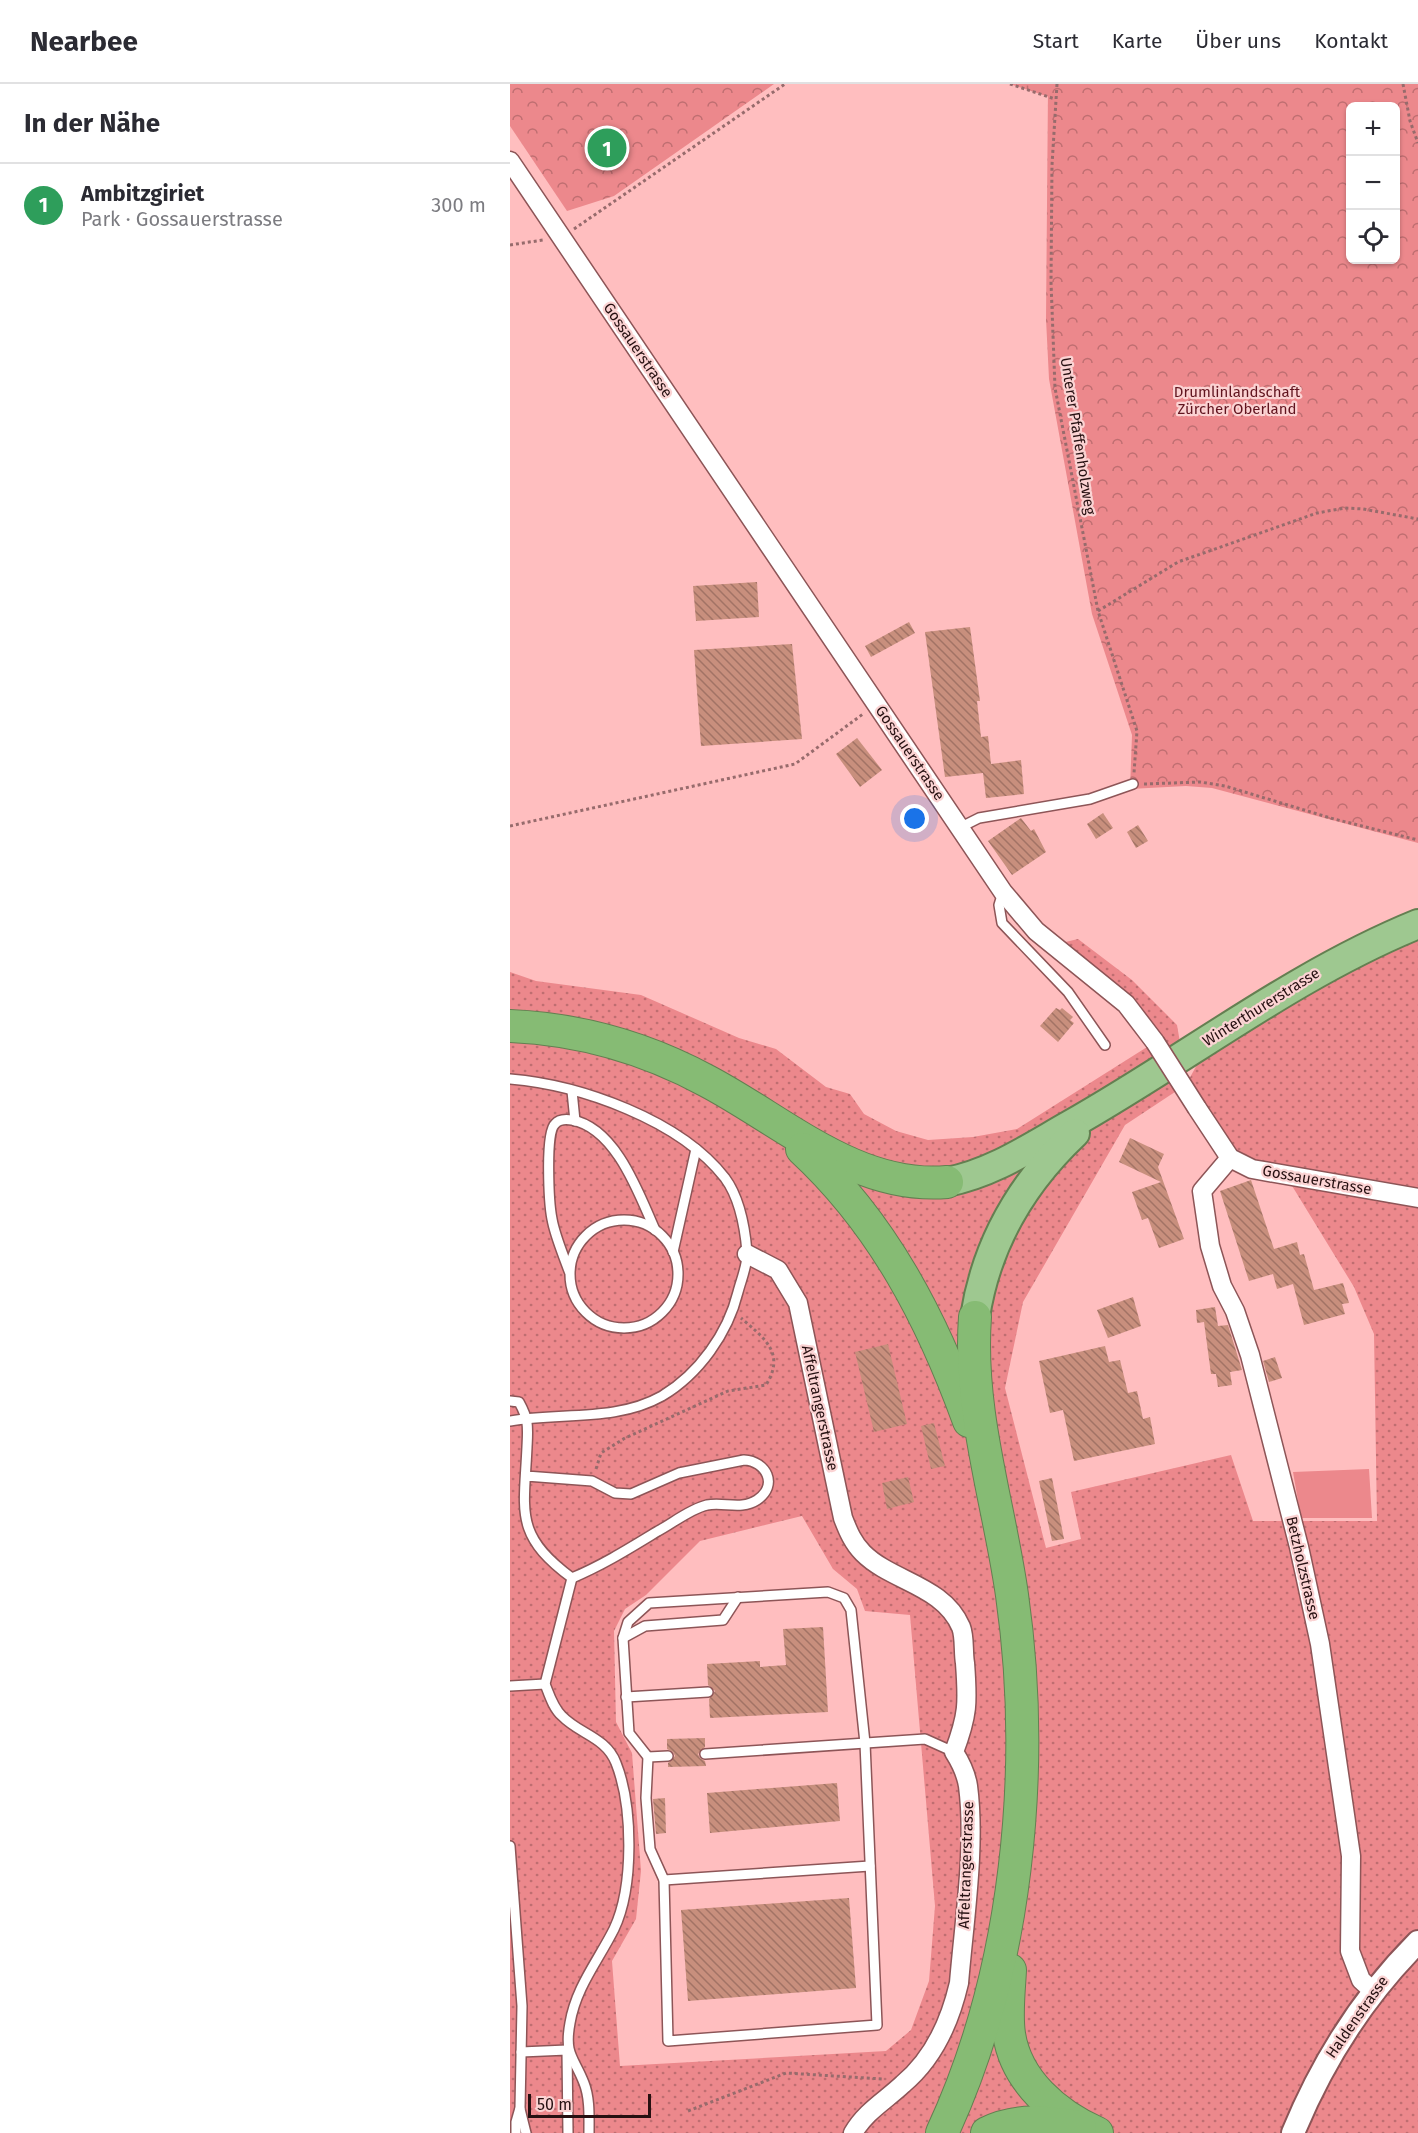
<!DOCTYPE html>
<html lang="de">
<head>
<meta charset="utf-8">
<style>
  body { margin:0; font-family:"Fira Sans",sans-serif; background:#f7f7f7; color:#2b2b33 }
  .controls { position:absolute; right:18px; top:18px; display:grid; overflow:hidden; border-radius:9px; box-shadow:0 2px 4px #0004 }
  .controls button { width:54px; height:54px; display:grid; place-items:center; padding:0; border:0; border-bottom:2px solid #e1e1e2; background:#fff; color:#2b2b33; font:30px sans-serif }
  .scale { position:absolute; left:18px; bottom:15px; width:123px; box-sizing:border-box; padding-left:6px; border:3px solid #261011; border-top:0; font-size:16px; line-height:21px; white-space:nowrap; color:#261011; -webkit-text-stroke:4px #fbd3d3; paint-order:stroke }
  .you { position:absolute; left:405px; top:735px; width:21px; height:21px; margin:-15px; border:4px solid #fff; border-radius:50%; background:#1a73e8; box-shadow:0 0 0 9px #1a73e833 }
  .badge { display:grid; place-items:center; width:39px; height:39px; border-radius:50%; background:#287375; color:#fff; font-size:20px; font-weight:700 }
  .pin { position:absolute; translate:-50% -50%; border:3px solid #fff; box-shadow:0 2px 6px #0006 }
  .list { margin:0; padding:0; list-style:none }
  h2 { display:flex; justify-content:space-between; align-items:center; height:78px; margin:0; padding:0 24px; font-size:26px }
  h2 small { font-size:20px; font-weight:400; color:#7c7c81 }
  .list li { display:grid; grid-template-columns:39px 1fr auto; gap:18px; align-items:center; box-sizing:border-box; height:84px; padding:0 24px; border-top:2px solid #e1e1e2 }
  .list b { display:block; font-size:22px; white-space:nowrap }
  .list p { margin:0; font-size:20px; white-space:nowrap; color:#7c7c81 }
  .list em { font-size:20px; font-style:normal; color:#7c7c81 }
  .icon { flex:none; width:33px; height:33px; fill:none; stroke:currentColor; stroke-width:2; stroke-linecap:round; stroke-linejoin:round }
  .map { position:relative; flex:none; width:908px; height:2049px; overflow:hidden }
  header { display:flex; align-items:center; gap:36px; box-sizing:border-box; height:84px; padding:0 30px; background:#fff; border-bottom:2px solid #e1e1e2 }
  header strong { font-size:28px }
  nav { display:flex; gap:33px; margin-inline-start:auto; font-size:21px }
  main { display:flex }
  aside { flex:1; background:#fff }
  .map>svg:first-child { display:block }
  .grass { fill:url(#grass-dots); fill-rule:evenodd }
  .wetland { fill:url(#wetland-marsh) }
  .park { fill:url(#park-crowns); fill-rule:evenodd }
  .pitch { fill:#ec888c }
  .building { fill:url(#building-back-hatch) }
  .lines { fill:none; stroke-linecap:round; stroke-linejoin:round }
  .service-casing { stroke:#8d5557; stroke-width:12 }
  .minor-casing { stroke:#8d5557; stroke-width:21 }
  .tertiary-casing { stroke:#8d5557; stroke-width:26 }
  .trunk-casing { stroke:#647f51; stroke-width:32 }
  .motorway-casing { stroke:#647f51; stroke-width:34 }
  .path { stroke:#976b6c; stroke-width:3; stroke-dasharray:3 3; stroke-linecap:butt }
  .service { stroke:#fff; stroke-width:9 }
  .minor { stroke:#fff; stroke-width:18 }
  .tertiary { stroke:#fff; stroke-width:22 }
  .trunk { stroke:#9ec890; stroke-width:28 }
  .motorway { stroke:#86bb74; stroke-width:32 }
  .minor-bridge-casing { stroke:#8d5557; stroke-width:21; stroke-linecap:butt }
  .minor-bridge { stroke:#fff; stroke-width:18 }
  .labels { text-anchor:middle; stroke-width:4.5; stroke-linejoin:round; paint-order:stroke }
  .street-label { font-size:15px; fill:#261011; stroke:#fbd3d3 }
  .park-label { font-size:15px; fill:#61141f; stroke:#fbd3d3 }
</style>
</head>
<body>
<header>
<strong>Nearbee</strong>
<nav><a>Start</a><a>Karte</a><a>Über uns</a><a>Kontakt</a></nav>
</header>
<main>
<aside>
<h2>In der Nähe<small></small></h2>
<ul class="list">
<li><span class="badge" style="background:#2e9e5b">1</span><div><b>Ambitzgiriet</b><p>Park · Gossauerstrasse</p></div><em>300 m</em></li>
</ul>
</aside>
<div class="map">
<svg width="908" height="2049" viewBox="0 0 908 2049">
  <defs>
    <pattern id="grass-dots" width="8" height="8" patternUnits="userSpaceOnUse" patternTransform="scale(1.5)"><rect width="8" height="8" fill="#ec888c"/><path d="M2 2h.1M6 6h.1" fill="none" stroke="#bf6e71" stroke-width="1.8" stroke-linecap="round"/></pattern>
    <pattern id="wetland-marsh" width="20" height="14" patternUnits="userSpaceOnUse" patternTransform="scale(1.5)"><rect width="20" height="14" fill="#ec888c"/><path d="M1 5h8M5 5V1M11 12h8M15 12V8" fill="none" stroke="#bf6e71"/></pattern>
    <pattern id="park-crowns" width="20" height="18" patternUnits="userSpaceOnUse" patternTransform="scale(1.5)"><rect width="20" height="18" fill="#ec888c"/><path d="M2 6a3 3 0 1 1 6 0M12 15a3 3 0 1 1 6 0" fill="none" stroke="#bf6e71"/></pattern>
    <pattern id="building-back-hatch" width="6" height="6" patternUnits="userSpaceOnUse" patternTransform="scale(1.5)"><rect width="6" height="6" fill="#c88f7d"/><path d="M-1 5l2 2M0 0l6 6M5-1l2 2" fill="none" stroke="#a27365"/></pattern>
  </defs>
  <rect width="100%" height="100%" fill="#ffbebf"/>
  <path class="grass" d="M908 840V2049H0V888L26 897 131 911 229 954 266 965 316 1003 340 1010 354 1030 386 1047 418 1056 463 1053 507 1045 645 958 543 861 568 855 622 896 667 941 677 999 690 975ZM677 1000 720 1074 776 1092 844 1203 864 1250 867 1437H743L721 1371 561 1408 571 1455 536 1464 495 1304 513 1218 615 1041ZM292 1432 323 1485 347 1505 355 1527 400 1531 425 1822 419 1897 401 1946 376 1967 110 1982 102 1877 126 1835 131 1787 122 1669 106 1638 104 1547 115 1525 136 1511 190 1457Z"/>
  <path class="wetland" d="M500 0H548L545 15Z"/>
  <g class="park">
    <path d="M0 0H264L104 112 57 127 0 42Z"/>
    <path d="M524 0H908V759L702 704 676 702 620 705 622 651 582 530 539 295 536 235 538 5ZM840 22H886V176H840Z"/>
  </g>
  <path class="pitch" d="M859 1385 862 1434H791L783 1388Z"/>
  <g class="building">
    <path d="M247 498 249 533 186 537 183 502Z"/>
    <path d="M399 538 405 549 361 573 355 562Z"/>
    <path d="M460 543 470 617H467L471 653 478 652 481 680 511 676 514 710 476 714 473 689 435 693 415 548Z"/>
    <path d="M282 560 292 655 191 662 184 566Z"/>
    <path d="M347 654 372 686 350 703 326 670Z"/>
    <path d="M593 729 603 744 586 755 577 740Z"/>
    <path d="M511 734 521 747 524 745 536 768 502 791 478 757Z"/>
    <path d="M628 741 638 757 626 764 617 748Z"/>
    <path d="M546 924 550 926 552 924 563 933 560 936 564 939 548 958 530 942Z"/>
    <path d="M620 1054 654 1070 648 1083 674 1155 649 1164 638 1134 632 1136 622 1108 651 1098 609 1078Z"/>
    <path d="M741 1096 764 1165 787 1158 790 1171 794 1170 804 1206 833 1199 839 1219 832 1220 835 1230 794 1241 783 1200 767 1205 763 1190 739 1197 710 1107Z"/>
    <path d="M623 1213 631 1242 598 1254 587 1226Z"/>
    <path d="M705 1223 708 1242 718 1241 732 1286 720 1288 722 1301 708 1303 706 1290H701L694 1238 687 1239 686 1226Z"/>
    <path d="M378 1260 397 1340 364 1348 345 1268Z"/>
    <path d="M595 1262 599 1278 610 1276 618 1309 627 1307 633 1335 640 1333 645 1360 564 1377 553 1326 540 1329 529 1277Z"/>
    <path d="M765 1273 772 1294 759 1298 753 1277Z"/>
    <path d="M424 1339 435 1382 421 1385 411 1342Z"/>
    <path d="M398 1393 404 1418 377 1425 372 1399Z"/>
    <path d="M542 1394 554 1455 542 1457 529 1397Z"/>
    <path d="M313 1543 318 1628 200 1634 199 1615 205 1607 198 1601 197 1580 250 1577V1583L276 1581 273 1545Z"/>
    <path d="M195 1654V1663L188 1670 190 1674 195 1677 196 1682 158 1683V1679L165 1672 163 1668 157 1665V1655Z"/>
    <path d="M327 1699 330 1737 200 1749 197 1709Z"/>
    <path d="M155 1714 156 1749 146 1750 143 1715Z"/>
    <path d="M339 1814 346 1904 178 1917 171 1826Z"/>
  </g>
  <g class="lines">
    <defs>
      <g id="service">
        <path d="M451 743 469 734 580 715 623 700"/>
        <path d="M493 808 489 821 492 839 558 908 595 961"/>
        <path d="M0 995C71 1001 170 1036 215 1094 229 1113 235 1144 237 1168 238 1180 231 1196 228 1208 218 1249 189 1290 152 1312 106 1338 50 1328 0 1337"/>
        <path d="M62 1007 65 1037"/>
        <circle cx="114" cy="1190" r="54"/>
        <path d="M163 1168 186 1065"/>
        <path d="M59 1187C53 1170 45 1152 42 1135 39 1120 35 1049 45 1040 49 1035 56 1035 62 1036 106 1044 129 1110 145 1146"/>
        <path d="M0 1317 9 1318C19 1336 18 1343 17 1363 14 1429 4 1451 62 1494 93 1481 120 1464 148 1447 163 1439 180 1425 197 1421 214 1418 232 1426 247 1416 269 1401 256 1377 234 1376L169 1389 121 1410 105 1409 82 1397 16 1392"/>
        <path d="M62 1494 35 1600C39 1610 43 1624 52 1632 69 1650 96 1653 106 1679 123 1722 124 1803 104 1845 88 1877 66 1903 60 1939 54 1971 64 1973 74 1999 80 2014 79 2033 79 2049"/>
        <path d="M318 1508 334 1514 341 1526 355 1659 367 1941 158 1957 154 1796 140 1765 136 1714 138 1673 119 1649 113 1554 118 1538 139 1519Z"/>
        <path d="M113 1554 135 1542 213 1536 228 1513"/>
        <path d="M0 1602 35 1600"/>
        <path d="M116 1613 198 1608"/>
        <path d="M195 1670 415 1655 444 1668"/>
        <path d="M138 1673 158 1672"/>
        <path d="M0 1762 12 1922 10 2024 6 2038V2049"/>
        <path d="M154 1796 360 1782"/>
        <path d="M11 1968 57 1966 58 2049"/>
        <path d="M10 2025 16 2049"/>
      </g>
      <g id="minor">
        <path d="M0 77 493 808 526 847 616 920 645 958"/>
        <path d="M687 1024 720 1074 742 1085 908 1114"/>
        <path d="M720 1074 692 1107 700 1162 712 1202 725 1227 740 1271 789 1463 810 1560 841 1772 840 1867 851 1896 863 1907"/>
        <path d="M237 1170 268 1186 288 1219 333 1434C338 1447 343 1459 353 1469 382 1498 433 1501 451 1543 455 1553 453 1568 455 1579 458 1619 458 1631 444 1668 451 1679 456 1689 458 1702 466 1762 454 1838 449 1899 440 1938 424 1974 393 2000 375 2017 356 2027 343 2049"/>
      </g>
      <path id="tertiary" d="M783 2049C813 1976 852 1914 908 1858"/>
      <g id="trunk">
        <path d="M437 1098C483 1089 521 1063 560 1041 677 975 783 891 908 840"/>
        <path d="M465 1233C476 1161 512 1099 565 1049"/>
      </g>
      <g id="motorway">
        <path d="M0 942C69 945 136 964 197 997 273 1037 346 1106 437 1098"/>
        <path d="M292 1065C373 1140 422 1235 459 1337"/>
        <path d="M500 1886C499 1907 496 1929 499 1950 506 1997 546 2031 587 2049"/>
        <path d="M432 2049C507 1888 527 1686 502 1511 489 1419 458 1328 465 1233"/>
        <path d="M477 2049C507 2034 538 2038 570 2043"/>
      </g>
    </defs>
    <use href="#service" class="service-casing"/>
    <use href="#minor" class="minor-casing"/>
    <use href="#tertiary" class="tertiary-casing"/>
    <use href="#trunk" class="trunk-casing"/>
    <use href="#motorway" class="motorway-casing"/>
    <g class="path">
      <path d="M500 0 545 15"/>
      <path d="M547 0 542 81 541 198 545 304 588 527 627 647 624 689"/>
      <path d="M893 0 900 37 908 59"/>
      <path d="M64 145 275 0"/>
      <path d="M0 161 33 156"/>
      <path d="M588 527 668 478 807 429 835 424 853 425 908 435"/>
      <path d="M634 700 690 698 715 702 824 735 908 756"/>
      <path d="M0 742 285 680 353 630"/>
      <path d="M86 1385 91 1369 115 1354 218 1307 256 1301C276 1269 254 1254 231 1234"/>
      <path d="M178 2027 276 1989 372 1995"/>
    </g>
    <use href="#service" class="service"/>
    <use href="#minor" class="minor"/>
    <use href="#tertiary" class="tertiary"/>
    <use href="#trunk" class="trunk"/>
    <use href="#motorway" class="motorway"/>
    <defs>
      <path id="minor-bridge" d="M645 958 687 1024"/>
    </defs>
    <use href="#minor-bridge" class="minor-bridge-casing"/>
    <use href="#minor-bridge" class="minor-bridge"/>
  </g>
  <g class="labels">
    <g class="street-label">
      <text transform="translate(128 266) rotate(56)" y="5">Gossauerstrasse</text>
      <text transform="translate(568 352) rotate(81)" y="5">Unterer Pfaffenholzweg</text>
      <text transform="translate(400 669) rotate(56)" y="5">Gossauerstrasse</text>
      <text transform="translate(751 923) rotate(-32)" y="5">Winterthurerstrasse</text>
      <text transform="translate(807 1096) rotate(10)" y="5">Gossauerstrasse</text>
      <text transform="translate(310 1324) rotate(78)" y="5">Affeltrangerstrasse</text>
      <text transform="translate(793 1484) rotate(77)" y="5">Betzholzstrasse</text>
      <text transform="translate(456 1781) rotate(-88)" y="5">Affeltrangerstrasse</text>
      <text transform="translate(847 1933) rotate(-55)" y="5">Haldenstrasse</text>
    </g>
    <g class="park-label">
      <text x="727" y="313">Drumlinlandschaft<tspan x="727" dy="17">Zürcher Oberland</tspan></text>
    </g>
  </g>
</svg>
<div class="controls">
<button>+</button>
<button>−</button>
<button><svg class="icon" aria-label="locate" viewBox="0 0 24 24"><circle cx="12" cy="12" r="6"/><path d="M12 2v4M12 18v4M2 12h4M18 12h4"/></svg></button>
</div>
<div class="scale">50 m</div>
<div class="you"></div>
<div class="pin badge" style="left:97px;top:64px;background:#2e9e5b">1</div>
</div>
</main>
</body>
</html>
